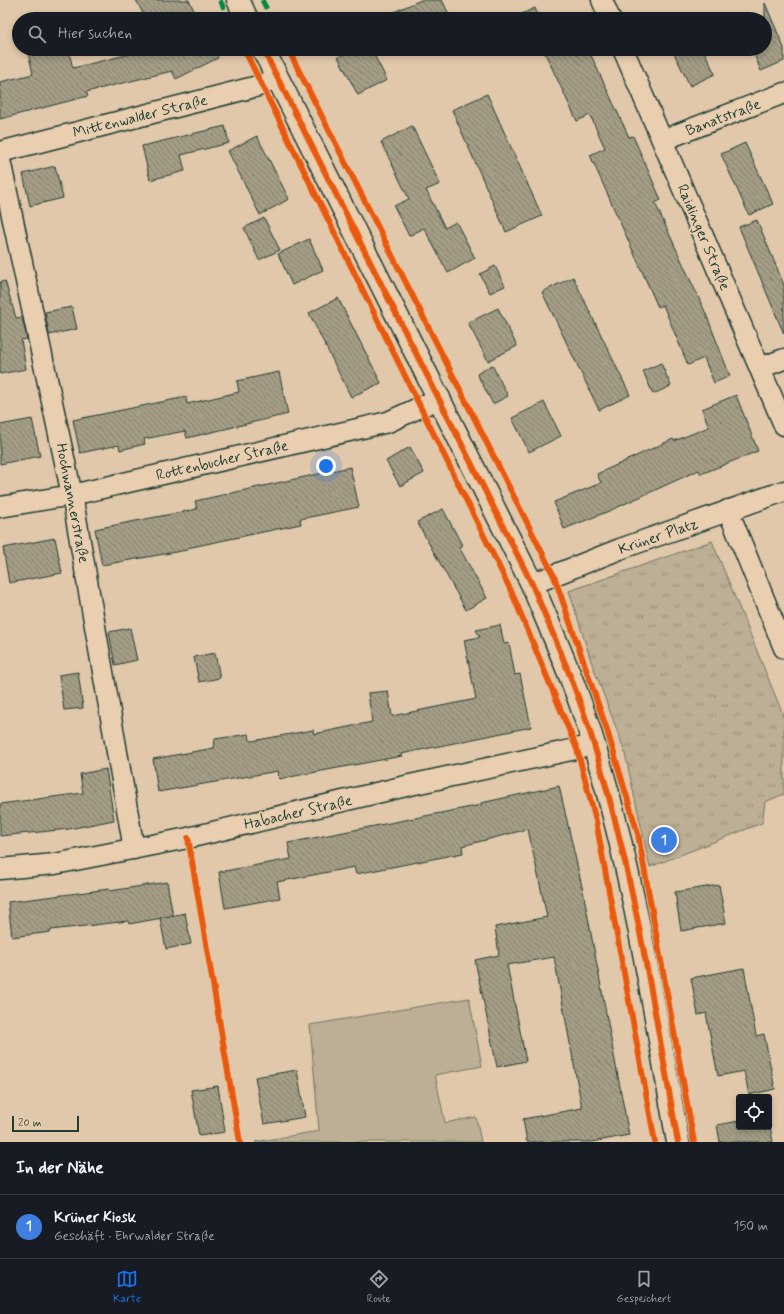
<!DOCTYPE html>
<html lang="de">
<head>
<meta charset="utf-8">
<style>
  body { margin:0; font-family:Mynerve,sans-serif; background:#20242c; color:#f1f3f6 }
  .controls { position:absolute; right:12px; bottom:12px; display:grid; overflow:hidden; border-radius:4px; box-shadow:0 2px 6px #0003 }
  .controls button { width:36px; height:36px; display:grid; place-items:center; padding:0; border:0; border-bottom:1px solid #363941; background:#171b24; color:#f1f3f6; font:20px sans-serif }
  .scale { position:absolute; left:12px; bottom:10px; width:67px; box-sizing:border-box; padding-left:4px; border:2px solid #1f3d34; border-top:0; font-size:11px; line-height:14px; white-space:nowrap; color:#1f3d34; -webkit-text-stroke:3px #e9ceb0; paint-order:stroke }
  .you { position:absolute; left:326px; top:466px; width:14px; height:14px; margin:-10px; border:3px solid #fff; border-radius:50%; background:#1a73e8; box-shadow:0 0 0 6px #1a73e833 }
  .badge { display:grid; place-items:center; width:26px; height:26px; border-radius:50%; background:#1a73e8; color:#fff; font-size:13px; font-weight:700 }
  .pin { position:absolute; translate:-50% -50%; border:2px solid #fff; box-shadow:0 1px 4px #0006 }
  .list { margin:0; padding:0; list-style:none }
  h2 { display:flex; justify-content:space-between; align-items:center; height:52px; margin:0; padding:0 16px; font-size:17px }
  h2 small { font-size:13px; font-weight:400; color:#9ea1a6 }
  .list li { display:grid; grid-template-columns:26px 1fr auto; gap:12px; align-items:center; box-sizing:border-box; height:64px; padding:0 16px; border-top:1px solid #363941 }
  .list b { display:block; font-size:15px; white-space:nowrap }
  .list p { margin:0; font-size:13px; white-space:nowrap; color:#9ea1a6 }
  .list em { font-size:13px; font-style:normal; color:#9ea1a6 }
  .icon { flex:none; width:22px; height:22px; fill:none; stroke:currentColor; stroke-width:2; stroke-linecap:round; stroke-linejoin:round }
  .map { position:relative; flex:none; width:784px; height:1142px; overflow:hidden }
  .search { position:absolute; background:#171b24; box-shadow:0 2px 6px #0003; left:12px; right:12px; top:12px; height:44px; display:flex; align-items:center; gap:10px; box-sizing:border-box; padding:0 14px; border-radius:22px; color:#9ea1a6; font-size:15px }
  .sheet { height:116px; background:#171b24 }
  nav { display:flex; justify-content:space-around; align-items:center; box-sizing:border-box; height:56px; border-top:1px solid #363941; background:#171b24; font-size:11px; color:#9ea1a6 }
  nav a { display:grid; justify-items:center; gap:2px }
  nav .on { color:#1a73e8 }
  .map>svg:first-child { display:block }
  .grass { fill:#bdaf95; stroke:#6e7664 }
  .park { fill:url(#park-tufts); stroke:#6e7664 }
  .building { fill:url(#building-back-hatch); stroke:#1f3d34 }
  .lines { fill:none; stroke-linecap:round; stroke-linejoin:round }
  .street-casing { stroke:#1f3d34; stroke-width:23 }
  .secondary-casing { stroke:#1f3d34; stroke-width:25 }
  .street { stroke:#e9ceb0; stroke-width:20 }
  .secondary { stroke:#e9ceb0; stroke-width:22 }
  .quiet { stroke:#00873e; stroke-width:5; stroke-dasharray:10 5; stroke-linecap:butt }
  .cycleway-casing { stroke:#e9ceb0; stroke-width:8 }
  .cycleway { stroke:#e8590c; stroke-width:6 }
  .labels { text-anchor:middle; stroke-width:3.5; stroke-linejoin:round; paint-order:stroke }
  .street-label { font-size:15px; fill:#1f3d34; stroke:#e9ceb0 }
</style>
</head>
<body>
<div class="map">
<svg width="784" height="1142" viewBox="0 0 784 1142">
  <defs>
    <pattern id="park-tufts" width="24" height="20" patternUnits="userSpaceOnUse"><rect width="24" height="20" fill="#bdaf95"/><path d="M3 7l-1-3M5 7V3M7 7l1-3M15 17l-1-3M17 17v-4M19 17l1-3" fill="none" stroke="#99907a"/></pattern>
    <pattern id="building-back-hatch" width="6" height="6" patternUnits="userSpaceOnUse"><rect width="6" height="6" fill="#a59d86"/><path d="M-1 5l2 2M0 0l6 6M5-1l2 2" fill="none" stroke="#86816e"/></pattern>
  </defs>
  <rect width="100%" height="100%" fill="#e1c8ab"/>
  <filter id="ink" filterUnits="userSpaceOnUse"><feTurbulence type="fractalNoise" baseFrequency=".025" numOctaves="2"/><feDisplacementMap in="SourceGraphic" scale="8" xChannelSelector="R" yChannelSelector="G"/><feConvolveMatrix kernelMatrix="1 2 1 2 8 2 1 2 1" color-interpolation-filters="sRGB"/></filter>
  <g filter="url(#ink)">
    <path class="grass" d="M469 998 482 1066 435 1075 445 1123 476 1117 481 1142H255L319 1131 310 1025Z"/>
    <path class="park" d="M712 541 784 717V794L765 802 762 823 650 867 624 749 591 661 569 591Z"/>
    <g class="building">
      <path d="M136 0H189L198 19H146Z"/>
      <path d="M421 0H442L451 19H378Z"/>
      <path d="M765 3 784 48V61L761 71 752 49H765Z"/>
      <path d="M535 8 539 19H514L513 18Z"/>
      <path d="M39 49H68L73 68 150 49H213L218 58 176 79 172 71 86 92 88 96 0 119V82L33 74 28 52Z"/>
      <path d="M354 49H371L387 80 358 95 338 57Z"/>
      <path d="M543 49H588L629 137 633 136 661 200 655 203 706 314 730 376 714 383 704 358 688 365 663 305 658 307 590 155 605 148 590 115 577 121Z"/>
      <path d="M672 49H703L715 74 690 86Z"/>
      <path d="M487 94 542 216 506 232 452 110Z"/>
      <path d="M225 126 229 143 181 155 185 171 150 180 142 146Z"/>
      <path d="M412 126 440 184 426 190 445 228 456 222 475 258 448 273 424 228 409 236 394 206 409 199 381 142Z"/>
      <path d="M257 136 289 199 260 215 228 151Z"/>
      <path d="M745 143 773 204 749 215 721 154Z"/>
      <path d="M55 166 63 198 30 206 23 174Z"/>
      <path d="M264 218 280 250 259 260 244 228Z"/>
      <path d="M757 220 784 285V334L739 227Z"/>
      <path d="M309 239 323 270 292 285 278 254Z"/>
      <path d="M495 266 505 286 490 293 480 274Z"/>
      <path d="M573 277 630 395 599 410 542 292Z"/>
      <path d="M5 281 16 318 22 317 27 339 21 340 26 369 0 374V282Z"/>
      <path d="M338 298 381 383 351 397 309 313Z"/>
      <path d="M72 307 77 329 49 335 45 312Z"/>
      <path d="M498 308 517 346 488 361 468 323Z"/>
      <path d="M661 363 671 386 653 394 643 371Z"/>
      <path d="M492 365 508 396 493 404 477 374Z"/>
      <path d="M279 372 288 414 187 438 185 431 144 439 145 444 120 450 119 445 80 453 73 420 186 397 187 404 239 392 237 381Z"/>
      <path d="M736 395 758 451 701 474 699 470 609 511 564 529 554 502 601 483 597 474 673 439 674 441 709 427 702 409Z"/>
      <path d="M544 402 561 436 529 452 512 418Z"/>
      <path d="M32 419 40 456 0 464V425Z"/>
      <path d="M410 447 424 473 400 486 386 461Z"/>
      <path d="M350 467 359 507 300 519 301 524 187 548V550L102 565 95 529 197 509 195 501Z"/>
      <path d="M443 509 462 545 459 547 487 598 466 610 417 522Z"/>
      <path d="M55 538 62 573 9 583 3 548Z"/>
      <path d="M500 625 504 644 509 643 515 675 520 674 531 727 401 754 402 756 279 779 278 771 158 792 153 759 214 748 215 739 249 734 250 740 252 741 313 730 314 734 372 722 368 693 388 691 392 716 476 699 464 640 480 637 476 630Z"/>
      <path d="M130 628 137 660 115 665 109 632Z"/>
      <path d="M215 653 220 678 199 682 194 657Z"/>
      <path d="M78 672 83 708 64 710 59 675Z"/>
      <path d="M106 769 114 820 69 829 0 836V804L83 793 80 774Z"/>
      <path d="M559 786 583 891 629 1135 592 1142H527L523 1119 582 1108 554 957 507 965 526 1061 497 1067 475 960 499 955 495 927 547 917 528 829 462 846 463 853 356 874 354 867 277 882 280 898 225 908 219 872 291 859 288 843 481 805V803Z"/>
      <path d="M167 882 173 916 129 924 128 921 51 930V932L12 937 8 902 109 889 110 891Z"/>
      <path d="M719 885 726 923 681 931 675 892Z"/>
      <path d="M185 913 191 944 166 949 160 918Z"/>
      <path d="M744 968 756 1036 764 1034 775 1089 749 1095 744 1071 718 1076 706 1013 698 1015 691 978Z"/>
      <path d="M297 1070 305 1117 264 1124 255 1077Z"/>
      <path d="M218 1086 225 1132 199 1136 191 1090Z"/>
      <path d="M739 1121V1127H769V1121L773 1142H720L717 1125Z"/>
    </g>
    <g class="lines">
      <defs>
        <g id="street">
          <path d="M602 0 610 19"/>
          <path d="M623 49 784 425"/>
          <path d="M663 140 784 93"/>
          <path d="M0 152 262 85 277 76"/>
          <path d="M0 160 72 495 134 849"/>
          <path d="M760 368 784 359"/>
          <path d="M0 507 72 495 388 422 440 398"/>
          <path d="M728 510 784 648"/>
          <path d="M532 584 620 549 784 491"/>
          <path d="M0 869 55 864 188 838 410 785 594 745"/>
        </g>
        <g id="secondary">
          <path d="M238 0 247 19"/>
          <path d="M263 49 532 584C554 637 578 690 594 745 634 875 654 1009 678 1142"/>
        </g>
      </defs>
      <use href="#street" class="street-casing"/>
      <use href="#secondary" class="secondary-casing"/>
      <use href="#street" class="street"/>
      <use href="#secondary" class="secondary"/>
      <g class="quiet">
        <path d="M220 0 229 19"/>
        <path d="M262 0 272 19"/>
      </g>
      <defs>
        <g id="cycleway">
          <path d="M244 49 512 593 577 749 596 821 655 1142"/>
          <path d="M263 49 532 584C554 637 578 690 594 745 634 875 654 1009 678 1142"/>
          <path d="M288 49 554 576 607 730 638 834 694 1142"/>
          <path d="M188 838 240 1142"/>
        </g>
      </defs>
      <use href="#cycleway" class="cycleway-casing"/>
      <use href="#cycleway" class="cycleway"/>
    </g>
  </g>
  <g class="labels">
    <g class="street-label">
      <text transform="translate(140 116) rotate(-14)" y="5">Mittenwalder Straße</text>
      <text transform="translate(723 117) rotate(-21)" y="5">Banatstraße</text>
      <text transform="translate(704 237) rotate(67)" y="5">Raidinger Straße</text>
      <text transform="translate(222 460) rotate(-13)" y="5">Rottenbucher Straße</text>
      <text transform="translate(73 503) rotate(79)" y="5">Hochwannerstraße</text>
      <text transform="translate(658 536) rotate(-19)" y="5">Krüner Platz</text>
      <text transform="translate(298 812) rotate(-13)" y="5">Habacher Straße</text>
    </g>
  </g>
</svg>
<div class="controls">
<button><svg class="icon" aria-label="locate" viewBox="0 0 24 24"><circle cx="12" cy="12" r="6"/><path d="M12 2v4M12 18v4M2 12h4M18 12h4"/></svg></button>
</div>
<div class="scale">20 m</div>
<div class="you"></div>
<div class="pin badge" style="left:664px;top:840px;background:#3f7fe0">1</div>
<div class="search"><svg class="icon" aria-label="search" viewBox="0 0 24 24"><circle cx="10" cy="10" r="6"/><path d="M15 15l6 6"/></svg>Hier suchen</div>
</div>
<section class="sheet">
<h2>In der Nähe<small></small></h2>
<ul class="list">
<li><span class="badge" style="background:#3f7fe0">1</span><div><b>Krüner Kiosk</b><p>Geschäft · Ehrwalder Straße</p></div><em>150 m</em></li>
</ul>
</section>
<nav>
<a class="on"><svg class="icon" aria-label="map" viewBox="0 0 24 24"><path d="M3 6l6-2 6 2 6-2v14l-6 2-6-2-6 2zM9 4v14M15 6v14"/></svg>Karte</a>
<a><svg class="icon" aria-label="directions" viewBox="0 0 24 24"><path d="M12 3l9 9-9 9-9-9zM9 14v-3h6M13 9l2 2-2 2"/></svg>Route</a>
<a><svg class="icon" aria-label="saved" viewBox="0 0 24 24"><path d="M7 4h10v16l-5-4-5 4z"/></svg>Gespeichert</a>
</nav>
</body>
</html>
